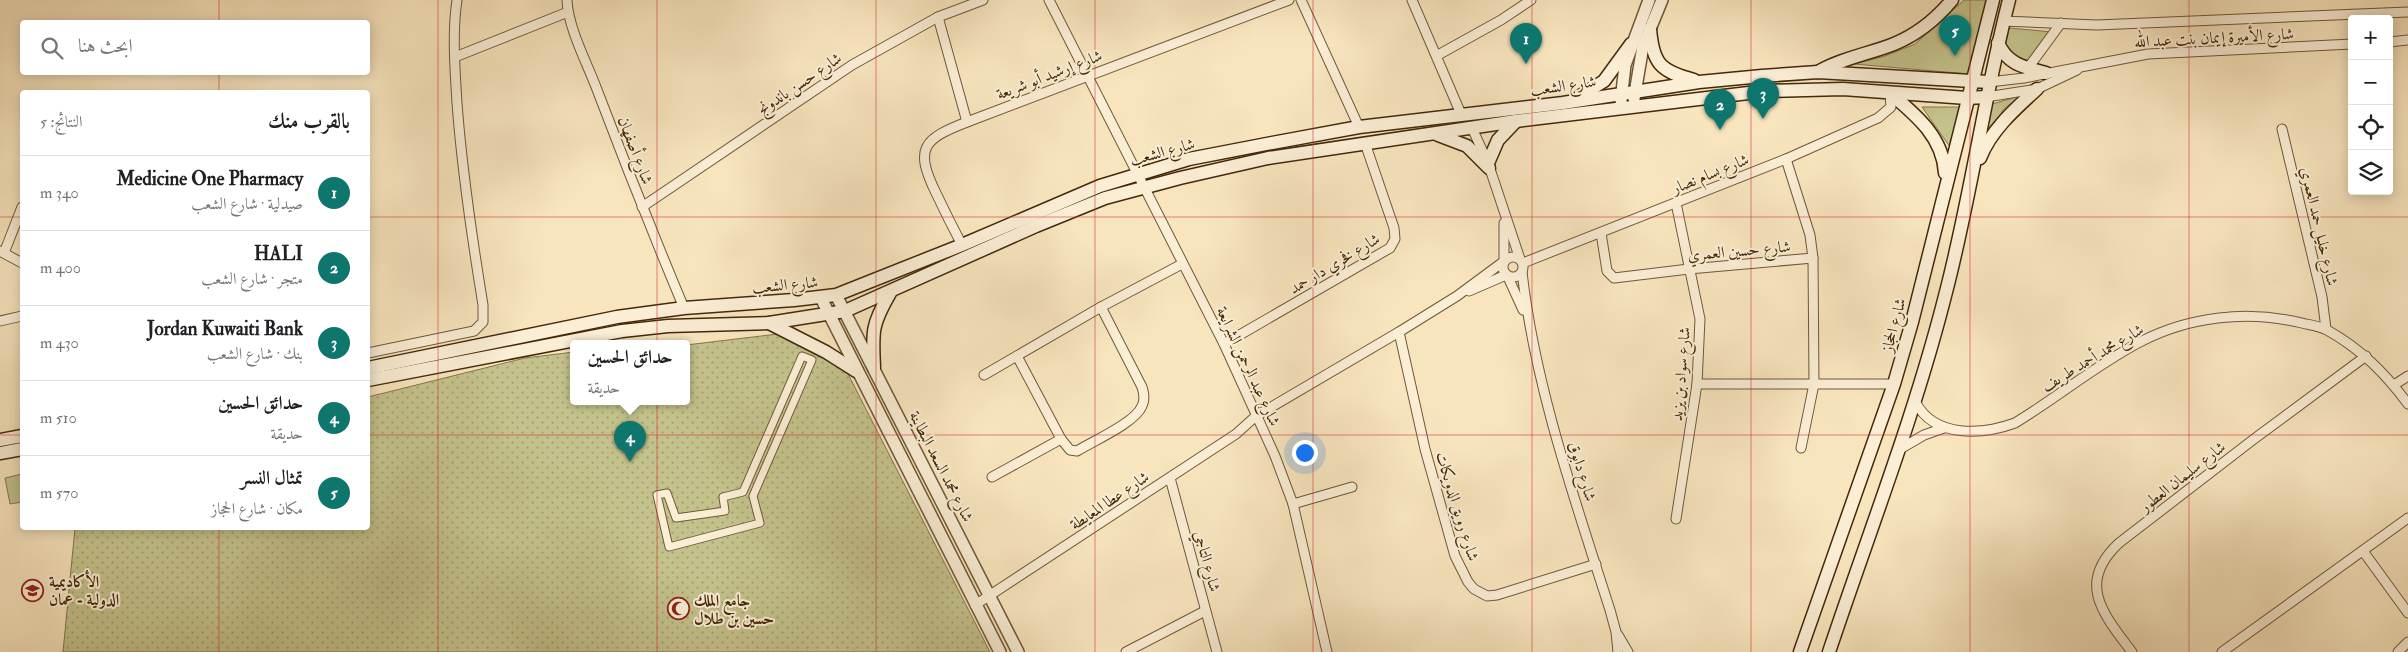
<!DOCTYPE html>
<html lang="ar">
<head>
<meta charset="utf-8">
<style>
  body { margin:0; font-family:"IM FELL Double Pica",Amiri,serif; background:#f6f6f6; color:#202124; direction:rtl }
  .controls { position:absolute; right:15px; top:15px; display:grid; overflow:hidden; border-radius:5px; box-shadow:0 2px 12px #0003 }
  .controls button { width:45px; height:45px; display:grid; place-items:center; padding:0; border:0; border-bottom:1px solid #e0e0e0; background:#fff; color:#202124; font:25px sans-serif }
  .you { position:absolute; left:1304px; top:452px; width:18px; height:18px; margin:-12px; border:4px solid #fff; border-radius:50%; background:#1a73e8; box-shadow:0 0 0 8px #1a73e833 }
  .badge { display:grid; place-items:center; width:32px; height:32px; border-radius:50%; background:#0f766e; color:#fff; font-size:16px; font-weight:700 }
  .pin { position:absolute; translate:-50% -41px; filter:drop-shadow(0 1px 2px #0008) }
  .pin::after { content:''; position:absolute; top:26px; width:18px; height:15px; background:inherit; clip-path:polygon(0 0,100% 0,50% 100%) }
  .popup { position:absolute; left:570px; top:340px; width:120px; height:65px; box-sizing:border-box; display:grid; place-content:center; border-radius:5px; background:#fff; filter:drop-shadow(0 1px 4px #0005); font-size:16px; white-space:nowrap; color:#757577 }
  .popup b { font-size:19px; color:#202124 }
  .popup::after { content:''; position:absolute; left:50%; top:100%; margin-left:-10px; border:10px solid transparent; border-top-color:#fff }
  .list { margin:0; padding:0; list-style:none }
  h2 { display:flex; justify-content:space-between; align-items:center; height:65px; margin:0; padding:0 20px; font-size:21px }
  h2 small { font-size:16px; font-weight:400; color:#757577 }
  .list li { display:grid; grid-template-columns:32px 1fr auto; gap:15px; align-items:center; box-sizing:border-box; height:75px; padding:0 20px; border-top:1px solid #e0e0e0 }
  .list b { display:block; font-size:19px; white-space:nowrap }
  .list p { margin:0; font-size:16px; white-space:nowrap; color:#757577 }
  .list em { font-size:16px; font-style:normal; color:#757577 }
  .icon { flex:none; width:28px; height:28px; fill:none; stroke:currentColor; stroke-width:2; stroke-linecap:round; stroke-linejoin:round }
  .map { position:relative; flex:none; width:2408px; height:652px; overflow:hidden; direction:ltr }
  .search { position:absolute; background:#fff; box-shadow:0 2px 12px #0003; left:20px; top:20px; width:350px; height:55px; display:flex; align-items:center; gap:12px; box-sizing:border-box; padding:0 18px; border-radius:5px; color:#757577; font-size:19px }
  .panel { position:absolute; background:#fff; box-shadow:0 2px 12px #0003; left:20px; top:90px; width:350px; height:440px; border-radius:5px; direction:rtl }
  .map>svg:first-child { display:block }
  .grass { fill:#c4c28c; stroke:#84764b }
  .park { fill:url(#park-dots); stroke:#84764b }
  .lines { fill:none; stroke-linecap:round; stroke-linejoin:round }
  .pedestrian-casing { stroke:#705837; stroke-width:9 }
  .minor-casing { stroke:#705837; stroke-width:11 }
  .tertiary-casing { stroke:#705837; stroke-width:14 }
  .secondary-casing { stroke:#43290a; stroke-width:15 }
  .pedestrian { stroke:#faeed5; stroke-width:7 }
  .minor { stroke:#faeed5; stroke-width:9 }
  .tertiary { stroke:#faeed5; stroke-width:11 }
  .secondary { stroke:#faeed5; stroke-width:12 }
  .grid { fill:none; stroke:#d62828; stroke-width:1; stroke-opacity:0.55 }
  .labels { text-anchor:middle; stroke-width:4; stroke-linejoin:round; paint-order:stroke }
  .street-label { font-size:16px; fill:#43290a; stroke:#faeed5 }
  .poi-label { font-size:16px; font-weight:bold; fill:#43290a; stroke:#faeed5; text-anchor:start }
</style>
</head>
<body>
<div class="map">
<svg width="2408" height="652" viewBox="0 0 2408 652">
  <defs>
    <pattern id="park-dots" width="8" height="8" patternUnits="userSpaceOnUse" patternTransform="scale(1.25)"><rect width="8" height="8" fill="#c4c28c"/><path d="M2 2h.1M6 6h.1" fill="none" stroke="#a19e71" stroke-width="1.8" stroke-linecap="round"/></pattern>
  </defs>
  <rect width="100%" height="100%" fill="#f8e5be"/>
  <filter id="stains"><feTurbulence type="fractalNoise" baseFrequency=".004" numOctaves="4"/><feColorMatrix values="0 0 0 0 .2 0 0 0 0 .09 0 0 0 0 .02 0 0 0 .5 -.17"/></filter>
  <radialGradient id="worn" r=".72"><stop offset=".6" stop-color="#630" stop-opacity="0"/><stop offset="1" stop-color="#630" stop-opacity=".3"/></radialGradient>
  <g class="grass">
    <path d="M1964 0H1987L1968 74 1854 64 1885 56 1915 44Z"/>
    <path d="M2009 28 2053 32 2031 61 2019 59 2005 46Z"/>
    <path d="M2020 96 2004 109 1984 139 1992 104Z"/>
    <path d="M1922 107H1959L1950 147Z"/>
    <path d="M22 474V502L10 504 5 478Z"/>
  </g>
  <path class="park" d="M778 334 814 349 847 372 990 652H63L75 528H368V397L525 358 574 352V401H686V345Z"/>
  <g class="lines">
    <defs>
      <path id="pedestrian" d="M802 356 812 360 753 496 760 523 669 547 657 495 667 493 676 518 725 511 723 497 743 492Z"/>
      <g id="minor">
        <path d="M567 0C568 27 586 61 596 87 624 161 653 234 684 308"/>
        <path d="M1049 0 1224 344 1275 456 1293 504 1327 652"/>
        <path d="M1301 0 1359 127"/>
        <path d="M1412 0 1461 114"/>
        <path d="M938 17 967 122"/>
        <path d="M2003 21 2097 25 2408 12"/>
        <path d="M2389 42 2408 40"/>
        <path d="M1438 55 1501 20 1531 0"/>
        <path d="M455 57 568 12"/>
        <path d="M2028 68 2061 23"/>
        <path d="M1989 82 2024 78 2148 54 2352 44"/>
        <path d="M1986 97 2037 89 2077 70"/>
        <path d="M1472 128 1488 163 1520 259"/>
        <path d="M2282 129 2322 297 2326 329"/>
        <path d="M1786 159 1810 235 1813 258 1814 384 1801 448"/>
        <path d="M1676 203 1700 319 1697 384 1676 519"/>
        <path d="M642 207 852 65 938 17 983 0"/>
        <path d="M1504 223V261"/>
        <path d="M1601 233 1607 271 1614 278 1689 269 1813 258"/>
        <path d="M962 245C953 228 944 210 936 193 914 148 923 139 967 122L1289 0"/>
        <path d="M0 251 22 263"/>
        <path d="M4 253 22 207"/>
        <circle cx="1513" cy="267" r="10"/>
        <path d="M1523 263 1786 159 1878 118 1891 107 1890 93"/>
        <path d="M1522 272C1535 387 1575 500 1610 610L1616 632 1618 652"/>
        <path d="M1507 275 1523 310"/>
        <path d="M1469 291 1506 275"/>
        <path d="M0 321 22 316"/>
        <path d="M1399 332 1425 449 1455 556 1468 582 1474 589 1487 596 1497 595 1596 564"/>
        <path d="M1224 344 1390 248 1395 239 1394 228 1365 143"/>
        <path d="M368 353 474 331 483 322V305C472 238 462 171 457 103 455 69 452 34 457 0"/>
        <path d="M1017 356 1061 439 1070 450 1077 451C1093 441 1135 423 1142 406 1145 400 1144 393 1142 387L1101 307"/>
        <path d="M984 375 1101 307 1182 264"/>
        <path d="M1697 384H1894"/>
        <path d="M2394 385 2408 376"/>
        <path d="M1916 403C1935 438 1982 435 2015 423 2058 397 2096 365 2140 342 2190 316 2248 310 2302 323 2310 325 2320 326 2327 330 2361 349 2385 373 2408 404"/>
        <path d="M1900 449 1924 435 1944 428"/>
        <path d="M992 477 1061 439"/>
        <path d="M1170 478 1217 652"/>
        <path d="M1293 504 1352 487"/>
        <path d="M2363 551 2408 613"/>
        <path d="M975 605 1236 434 1256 416 1399 332 1457 296 1503 262"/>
        <path d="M1618 635 1628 652"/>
        <path d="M1126 652 1205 611"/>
        <path d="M2132 652C2103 614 2076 583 2119 543L2254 439 2366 356"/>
        <path d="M2222 652 2408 518"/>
        <path d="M2398 652 2408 642"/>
      </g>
      <g id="tertiary">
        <path d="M1634 99 1643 46 1662 0"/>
        <path d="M1621 101 1625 65 1649 0"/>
        <path d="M836 295 1018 652"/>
        <path d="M821 298 1000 652"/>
      </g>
      <g id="secondary">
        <path d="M1650 29C1653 64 1660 71 1694 80"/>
        <path d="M1998 43C2008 65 2024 67 2046 73"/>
        <path d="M1818 72C1842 58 1869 54 1894 44 1916 35 1937 18 1952 0"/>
        <path d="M1890 93C1916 115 1943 137 1945 173"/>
        <path d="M1580 96 1604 81 1631 44"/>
        <path d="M1438 135 1467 146 1489 168"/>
        <path d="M1980 158C1991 130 2015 109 2037 89"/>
        <path d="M1488 163 1498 140 1516 121"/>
        <path d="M769 323 826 352 856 371"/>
        <path d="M874 367C872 331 872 324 890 293"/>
        <path d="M368 368 617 317 684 308 794 300 836 295 962 245 1100 186 1189 159 1272 143 1359 127 1563 103 1699 82 1762 76 1818 72 1989 82"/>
        <path d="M368 380 622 331 668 326 769 323 845 311 1036 226 1105 198 1180 178 1268 158 1516 121 1765 91 1843 89 1967 98 1986 97"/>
        <path d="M0 440 22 436"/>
        <path d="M0 453 22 449"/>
        <path d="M1800 652 1894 384 1912 322 1993 0"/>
        <path d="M1829 652C1869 532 1915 415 1946 292 1971 196 1984 97 2009 0"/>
      </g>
    </defs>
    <use href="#pedestrian" class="pedestrian-casing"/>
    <use href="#minor" class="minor-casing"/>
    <use href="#tertiary" class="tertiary-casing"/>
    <use href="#secondary" class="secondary-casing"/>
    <use href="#pedestrian" class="pedestrian"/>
    <use href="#minor" class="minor"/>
    <use href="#tertiary" class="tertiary"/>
    <use href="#secondary" class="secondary"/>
  </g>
  <path class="grid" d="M219 0V22M438 0V652M657 0V652M876 0V652M1095 0V652M1313 0V652M1532 0V652M1751 0V652M1970 0V652M2189 0V652M219 72V92M0 217H22M368 217H2408M0 435H22M368 435H2408M219 528V652"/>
  <defs>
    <symbol id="school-ring" viewBox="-11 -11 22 22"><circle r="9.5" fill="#faeed5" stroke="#8f2418" stroke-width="1.5"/><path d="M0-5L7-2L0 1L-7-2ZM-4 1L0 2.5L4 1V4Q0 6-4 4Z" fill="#8f2418"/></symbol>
    <symbol id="mosque-ring" viewBox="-11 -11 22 22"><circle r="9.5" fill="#faeed5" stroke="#8f2418" stroke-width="1.5"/><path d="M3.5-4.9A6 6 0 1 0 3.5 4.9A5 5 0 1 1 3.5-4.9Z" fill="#8f2418"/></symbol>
  </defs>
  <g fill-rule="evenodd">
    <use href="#school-ring" x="20" y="578" width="25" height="25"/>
    <use href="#mosque-ring" x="666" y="596" width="25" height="25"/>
  </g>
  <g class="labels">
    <g class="street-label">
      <text transform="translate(2214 37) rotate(-3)" y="6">شارع الأميرة إيمان بنت عبد الله</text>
      <text transform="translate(1049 74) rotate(-21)" y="6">شارع إرشيد أبو شريعة</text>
      <text transform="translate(799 83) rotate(-34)" y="6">شارع حسن باندونج</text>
      <text transform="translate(1563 85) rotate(-8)" y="6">شارع الشعب</text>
      <text transform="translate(636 150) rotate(69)" y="6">شارع أصفهان</text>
      <text transform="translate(1162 151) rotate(-15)" y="6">شارع الشعب</text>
      <text transform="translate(1710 173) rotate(-22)" y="6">شارع بسام نصار</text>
      <text transform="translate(2320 226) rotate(77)" y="6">شارع خليل حمد العمري</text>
      <text transform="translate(1739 250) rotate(-5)" y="6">شارع حسين العمري</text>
      <text transform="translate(1334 263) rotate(-31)" y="6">شارع فخري دار حمد</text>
      <text transform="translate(785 284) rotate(-5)" y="6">شارع الشعب</text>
      <text transform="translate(1893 325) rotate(-75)" y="6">شارع الحجاز</text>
      <text transform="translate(2092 357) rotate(-31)" y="6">شارع محمد أحمد طريف</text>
      <text transform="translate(1249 366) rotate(65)" y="6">شارع عبد الرحمن الشرايعة</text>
      <text transform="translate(1680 374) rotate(-85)" y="6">شارع سواد بن يزيد</text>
      <text transform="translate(942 466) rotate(63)" y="6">شارع محمد السعد البطاينة</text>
      <text transform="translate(1583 471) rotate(73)" y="6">شارع دابوق</text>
      <text transform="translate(2182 476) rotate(-38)" y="6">شارع سليمان العطور</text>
      <text transform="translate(1109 500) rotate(-34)" y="6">شارع عطا المعايطة</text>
      <text transform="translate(1458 506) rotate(73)" y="6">شارع رويق الدويكات</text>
      <text transform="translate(1208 561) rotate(75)" y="6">شارع التاجي</text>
    </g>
    <g class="poi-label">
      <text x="49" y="587">الأكاديمية<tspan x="49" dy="18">الدولية - عمان</tspan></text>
      <text x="694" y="606">جامع الملك<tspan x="694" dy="18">حسين بن طلال</tspan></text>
    </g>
  </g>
  <rect width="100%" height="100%" filter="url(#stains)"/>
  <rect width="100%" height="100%" fill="url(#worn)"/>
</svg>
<div class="controls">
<button>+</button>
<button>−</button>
<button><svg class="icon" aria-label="locate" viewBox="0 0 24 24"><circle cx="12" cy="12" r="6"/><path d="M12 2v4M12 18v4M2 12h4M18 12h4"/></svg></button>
<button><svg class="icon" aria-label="layers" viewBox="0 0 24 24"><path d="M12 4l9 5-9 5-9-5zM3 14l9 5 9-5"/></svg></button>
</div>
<div class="you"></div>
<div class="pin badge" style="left:1526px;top:64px">1</div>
<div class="pin badge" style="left:1720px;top:130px">2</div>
<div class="pin badge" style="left:1763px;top:119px">3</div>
<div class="pin badge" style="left:630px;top:462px">4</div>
<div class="popup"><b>حدائق الحسين</b>حديقة</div>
<div class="pin badge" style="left:1955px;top:56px">5</div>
<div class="search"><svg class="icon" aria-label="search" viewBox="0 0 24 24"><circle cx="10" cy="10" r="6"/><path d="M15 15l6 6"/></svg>ابحث هنا</div>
<section class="panel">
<h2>بالقرب منك<small>النتائج: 5</small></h2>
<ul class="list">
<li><span class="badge">1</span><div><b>Medicine One Pharmacy</b><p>صيدلية · شارع الشعب</p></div><em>340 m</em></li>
<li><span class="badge">2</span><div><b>HALI</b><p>متجر · شارع الشعب</p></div><em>400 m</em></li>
<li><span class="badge">3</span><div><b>Jordan Kuwaiti Bank</b><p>بنك · شارع الشعب</p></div><em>430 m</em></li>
<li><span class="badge">4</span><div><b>حدائق الحسين</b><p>حديقة</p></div><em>510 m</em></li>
<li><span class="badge">5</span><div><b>تمثال النسر</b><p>مكان · شارع الحجاز</p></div><em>570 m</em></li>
</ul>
</section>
</div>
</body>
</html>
